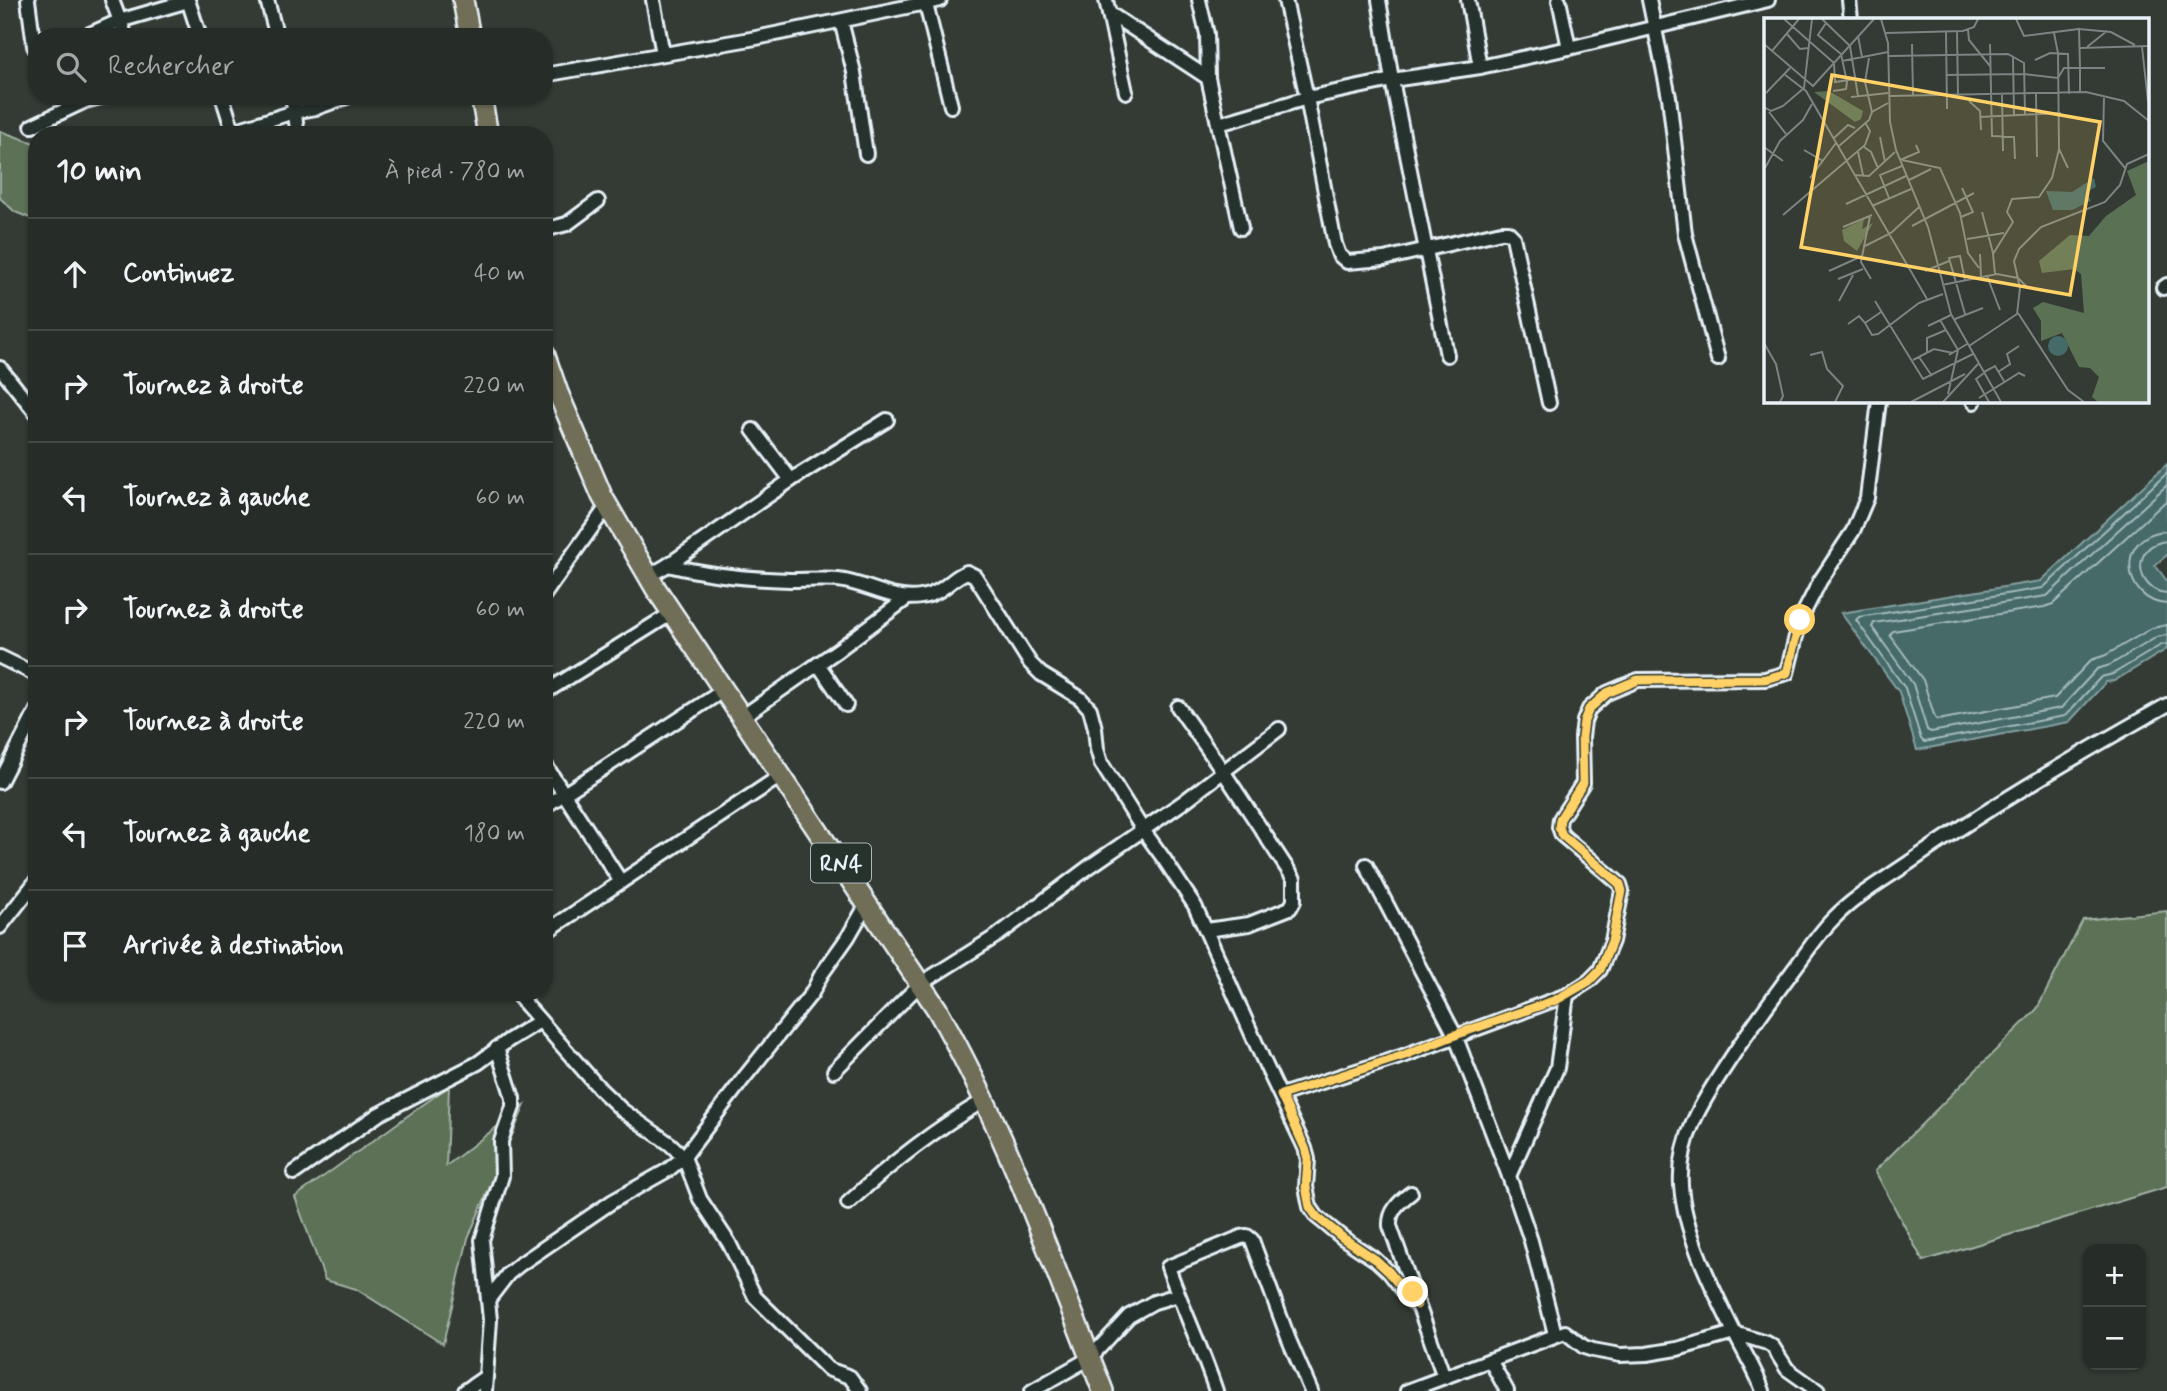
<!DOCTYPE html>
<html lang="fr">
<head>
<meta charset="utf-8">
<style>
  body { margin:0; font-family:Mynerve,sans-serif; background:#2e342f; color:#f1f3f6 }
  .controls { position:absolute; right:21px; bottom:21px; display:grid; overflow:hidden; border-radius:14px; box-shadow:0 2px 5px #0004 }
  .controls button { width:63px; height:63px; display:grid; place-items:center; padding:0; border:0; border-bottom:2px solid #424844; background:#262c27; color:#f1f3f6; font:35px sans-serif }
  .stop { position:absolute; width:21px; height:21px; margin:-16px; border:5px solid #ffd166; border-radius:50%; background:#fff }
  .stop.end { background:#ffd166; border-color:#fff; box-shadow:0 2px 7px #0008 }
  .list { margin:0; padding:0; list-style:none }
  h2 { display:flex; justify-content:space-between; align-items:center; height:91px; margin:0; padding:0 28px; font-size:30px }
  h2 small { font-size:23px; font-weight:400; color:#a4a7a7 }
  .list li { display:grid; grid-template-columns:46px 1fr auto; gap:21px; align-items:center; box-sizing:border-box; height:112px; padding:0 28px; border-top:2px solid #424844 }
  .list b { display:block; font-size:26px; white-space:nowrap }
  .list em { font-size:23px; font-style:normal; color:#a4a7a7 }
  .icon { flex:none; width:38px; height:38px; fill:none; stroke:currentColor; stroke-width:2; stroke-linecap:round; stroke-linejoin:round }
  .map { position:relative; flex:none; width:2167px; height:1391px; overflow:hidden }
  .search { position:absolute; background:#262c27; box-shadow:0 2px 5px #0004; left:28px; top:28px; width:525px; height:77px; display:flex; align-items:center; gap:18px; box-sizing:border-box; padding:0 24px; border-radius:28px; color:#a4a7a7; font-size:26px }
  .panel { position:absolute; background:#262c27; box-shadow:0 2px 5px #0004; left:28px; top:126px; width:525px; height:875px; border-radius:28px }
  .map>svg:first-child { display:block }
  .green { fill:#5b7154; stroke:#a2b1a6; stroke-width:2 }
  .water { fill:#456a68; stroke:#86a0a2; stroke-width:2 }
  .lines { fill:none; stroke-linecap:round; stroke-linejoin:round }
  .shore { stroke:#a7bbbe; stroke-width:2 }
  .minor-casing { stroke:#e8f1f8; stroke-width:18 }
  .highway-casing { stroke:#e8f1f8; stroke-width:24 }
  .minor { stroke:#26332d; stroke-width:12 }
  .highway { stroke:#716e59; stroke-width:19 }
  .route { stroke:#ffd166; stroke-width:9 }
  .labels { text-anchor:middle; stroke-width:5; stroke-linejoin:round; paint-order:stroke }
  .shield { fill:#26332d; stroke:#aeb8bb; stroke-width:2 }
  .shield-label { font-size:23px; font-weight:bold; fill:#e8f1f8 }
  .inset-road { fill:none; stroke:#7b8482; stroke-width:2 }
  .view { fill:#ffd166; fill-opacity:0.15; stroke:#ffd166; stroke-width:3.5 }
  .inset-edge { fill:none; stroke:#e8f1f8; stroke-width:3.5 }
</style>
</head>
<body>
<div class="map">
<svg width="2167" height="1391" viewBox="0 0 2167 1391">
  <rect width="100%" height="100%" fill="#333b34"/>
  <filter id="ink" filterUnits="userSpaceOnUse"><feTurbulence type="fractalNoise" baseFrequency=".0143" numOctaves="2"/><feDisplacementMap in="SourceGraphic" scale="14" xChannelSelector="R" yChannelSelector="G"/><feConvolveMatrix kernelMatrix="1 2 1 2 8 2 1 2 1" color-interpolation-filters="sRGB"/></filter>
  <g filter="url(#ink)">
    <g class="green">
      <path d="M0 131 37 144V221L15 212 0 198Z"/>
      <path d="M2167 911V1187L1923 1261 1875 1171 2037 1009 2083 920Z"/>
      <path d="M449 1086 446 1166 525 1105 468 1238 443 1344 356 1289 325 1280 295 1197Z"/>
    </g>
    <path class="water" d="M2167 464V555L2155 565 2167 581V649L2114 681 2106 682 2069 722 1917 750 1899 692 1841 613 2041 581Z"/>
    <g class="lines">
      <g class="shore">
        <path d="M2167 473 2043 588 1859 617 1856 620 1905 688 1921 739 1924 742 2065 716 2101 677 2113 674 2161 645 2167 644"/>
        <path d="M2167 485 2047 596 1874 623 1872 627 1913 684 1927 730 1931 732 2061 708 2097 669 2110 665 2157 637 2167 635"/>
        <path d="M2167 500 2053 604 2044 607 1893 631 1890 635 1923 680 1935 718 1938 720 2055 698 2091 660 2106 655 2152 628 2167 625"/>
        <path d="M2167 531C2114 533 2122 602 2167 604"/>
        <path d="M2167 541C2130 544 2135 591 2167 593"/>
      </g>
      <defs>
        <g id="minor">
          <path d="M28 0 34 46 37 52"/>
          <path d="M112 0 126 37"/>
          <path d="M188 0 200 37"/>
          <path d="M267 0 277 37"/>
          <path d="M653 0 663 54"/>
          <path d="M925 0 951 106"/>
          <path d="M1106 0 1126 92"/>
          <path d="M1199 0 1207 34 1208 78"/>
          <path d="M1285 0 1307 98 1335 244 1339 255 1347 262 1384 259 1501 232H1508L1513 237 1549 403"/>
          <path d="M1379 0 1392 80 1447 355"/>
          <path d="M1468 0 1480 67"/>
          <path d="M1559 0 1569 48"/>
          <path d="M1649 0 1669 97 1685 234 1718 359"/>
          <path d="M1849 0 1851 19"/>
          <path d="M1109 13 1208 78 1241 228"/>
          <path d="M841 21 854 72 866 154"/>
          <path d="M83 37 119 21 188 1"/>
          <path d="M544 75 756 38 940 0"/>
          <path d="M222 96 233 131"/>
          <path d="M292 96 298 135"/>
          <path d="M1219 124 1307 98 1392 80 1480 67 1569 48 1768 0"/>
          <path d="M32 126 85 101 105 96"/>
          <path d="M220 135 294 112 316 108 349 96"/>
          <path d="M544 230 567 224 598 201"/>
          <path d="M2163 288 2167 285"/>
          <path d="M0 368 37 414"/>
          <path d="M1973 401 1974 402"/>
          <path d="M791 480 887 420"/>
          <path d="M668 565C708 575 749 579 790 580 806 580 822 579 838 580 867 583 893 602 921 597 945 593 950 578 967 572L975 576 1030 663 1041 674 1080 698 1090 709 1095 728 1097 749 1101 763 1143 830 1164 859 1195 906 1262 1057 1305 1148 1308 1159 1306 1187 1310 1207 1317 1217 1343 1238 1376 1260 1389 1272 1410 1299 1417 1305"/>
          <path d="M649 576 668 565 791 480 753 430"/>
          <path d="M544 595 608 505"/>
          <path d="M0 657 37 675"/>
          <path d="M818 664 846 705"/>
          <path d="M544 693 672 613"/>
          <path d="M1178 707 1223 771 1294 879V901L1290 908 1249 924 1206 930"/>
          <path d="M742 717 838 650 906 599"/>
          <path d="M544 763 621 882"/>
          <path d="M0 782 37 710"/>
          <path d="M544 807 724 690"/>
          <path d="M1366 865 1455 1035 1509 1176"/>
          <path d="M0 927 37 880"/>
          <path d="M544 933 782 775"/>
          <path d="M515 992 600 1089 622 1110 670 1144 684 1157 700 1199 729 1243 755 1297 828 1369 850 1377 860 1391"/>
          <path d="M834 1071 920 984 998 935 1089 867 1182 803 1279 729"/>
          <path d="M1281 1095 1403 1056 1567 995 1589 981 1600 970 1612 941 1622 891 1620 884 1562 835 1559 827 1560 819 1583 783 1582 737 1584 721 1589 709 1607 693 1638 680 1765 679 1787 673 1800 620 1820 581 1853 531 1867 498 1879 401"/>
          <path d="M294 1173 379 1114 478 1063 509 1040 540 1021"/>
          <path d="M1411 1193C1399 1202 1389 1211 1390 1226L1444 1377"/>
          <path d="M848 1203C890 1164 935 1129 985 1100"/>
          <path d="M488 1300 508 1274 519 1265 613 1201 668 1170 684 1157 743 1079 812 993 821 975 848 937 867 904"/>
          <path d="M1555 1334 1531 1241 1509 1176 1557 1068 1567 995"/>
          <path d="M1490 1360 1507 1391"/>
          <path d="M465 1391 484 1378"/>
          <path d="M485 1391 490 1320 482 1240 502 1176 501 1141 513 1107V1098L497 1048"/>
          <path d="M1032 1391 1090 1358 1129 1316 1154 1302 1178 1295"/>
          <path d="M1216 1391C1202 1349 1183 1309 1168 1267L1241 1237 1247 1236 1252 1240 1289 1340 1311 1391"/>
          <path d="M1407 1391 1565 1332 1584 1347 1593 1350 1620 1355 1647 1354 1677 1349 1734 1333 1767 1343 1773 1347 1787 1369 1818 1391"/>
          <path d="M1763 1391C1756 1371 1744 1353 1735 1334 1714 1291 1684 1233 1681 1185 1678 1135 1706 1096 1733 1055 1753 1024 1775 995 1797 965 1809 949 1819 933 1833 919 1855 896 1884 880 1910 862 1992 805 2079 754 2167 705"/>
        </g>
        <g id="highway">
          <path d="M463 0 470 37"/>
          <path d="M481 96 488 135"/>
          <path d="M544 353 558 393 602 496 656 589 937 1009C1006 1130 1052 1262 1103 1391"/>
        </g>
      </defs>
      <use href="#minor" class="minor-casing"/>
      <use href="#highway" class="highway-casing"/>
      <use href="#minor" class="minor"/>
      <use href="#highway" class="highway"/>
    </g>
  </g>
  <g class="lines" filter="url(#ink)">
    <path class="route" d="M1413 1292 1417 1305 1410 1299 1389 1272 1376 1260 1343 1238 1317 1217 1310 1207 1306 1187 1308 1159 1305 1148 1281 1095 1402 1056 1455 1035 1556 1000 1589 981 1600 970 1612 941 1622 891 1620 884 1562 835 1559 827 1560 819 1583 783 1582 737 1584 721 1589 709 1607 693 1638 680 1765 679 1787 673 1800 620"/>
  </g>
  <g class="labels">
    <rect class="shield" x="811" y="843.5" width="60" height="39" rx="5"/>
    <g class="shield-label">
      <text x="841" y="871">RN4</text>
    </g>
  </g>
  <g transform="translate(1764 18)">
    <rect width="385" height="385" fill="#333b34"/>
    <path d="M65 73 99 93 97 101 91 104 50 74ZM385 143V384H334L328 379 335 359 326 350 315 349 298 315 277 323V303L269 290 279 284 320 295 317 256 310 251 278 255 275 243 306 217 325 218 342 198 372 177 363 153ZM100 201 98 211 109 205 93 233 80 223 78 212Z" fill="#5b7154"/>
    <path d="M330 160 332 169 323 174 327 183 308 192H289L282 173 308 174ZM284 328a10 10 0 1 1 20 0a10 10 0 1 1-20 0Z" fill="#456a68"/>
    <path class="inset-road" d="M20 1 70 45 71 64 91 61M58 1 86 28 94 78M117 1 124 25 126 104 132 132 164 209 187 296 237 384M62 5 54 17 77 36 83 64 82 71 69 73M315 11 347 14 371 27M204 12 205 22 226 48M182 13 183 91M193 13 194 77M122 15 199 13 210 9 214 1M290 15 294 35 295 131 304 150M23 16 36 31 44 30M94 18 98 39M0 26 49 68 110 1M148 26 149 78M226 26 228 118 250 119 251 141M323 29 343 13M378 29 384 83M316 30 385 28M8 33 35 1M125 38 244 36 260 45 261 97M249 39 250 98M105 40 101 64 108 94M271 42 286 35 304 36 305 76M78 43 124 34M20 56 42 73 163 281M182 57 260 56 294 60 300 50H316L315 11 260 18 252 1M316 74V50H341M2 75 26 50M272 76 273 139M238 77 239 133M126 78 322 74 360 83 385 103M340 78 339 123 361 150M87 79 124 75M205 83 216 93 217 112M0 89 7 93 19 88 40 70 48 1M5 94 22 116M216 99 297 95M116 119 121 144M70 120 84 107 91 110M75 128 105 102 108 94 124 85M0 129 19 143M100 129 107 134 114 150M40 132 59 143M94 134 99 157M136 142 155 134 152 127M138 142 176 150 196 195 204 235 215 250M1 150 16 123 39 102 48 86M90 157 105 158 131 134M46 160 72 125M145 162 167 151M125 180 116 157 138 148M82 186 142 158M108 188 147 171M218 194 229 235M19 197 101 127 106 113 101 104M106 198 97 244 107 261M197 199 209 194 198 170M148 208 210 175M79 209 108 197M203 221 240 215M101 228 127 215 155 189M216 236 217 259M65 253 98 238M161 253 185 243M231 256 229 236 249 204 243 194 248 181 275 179 288 160 295 131M223 258 236 292M74 261 99 251M201 262 196 238 185 240 201 296M178 267 233 256 254 260 265 271M75 283 89 257M111 283 159 361 209 336M254 295 304 372 320 384M191 301 219 290M176 302 194 332 184 376M101 305 108 317 114 316 155 285 179 276M84 306 95 298 101 305 117 294M164 308 187 297M0 325 12 346 19 378 16 384M205 328 253 296 256 270 250 243 255 231 277 209 341 184 356 167 363 146 385 136M163 335V320L182 312M46 337 58 334 63 351 79 368 71 384M185 337 203 326M155 339 168 358M149 342 170 331 189 335M220 354 231 348 240 363M234 354 246 346 243 336 255 328M220 355 212 361 225 384M215 380 255 355 261 358M147 384 201 356M179 384 214 346"/>
    <path class="view" d="M68 57 336 104 306 277 37 229Z"/>
    <rect width="385" height="385" class="inset-edge"/>
  </g>
</svg>
<div class="controls">
<button>+</button>
<button>−</button>
</div>
<div class="stop" style="left:1800px;top:620px"></div>
<div class="stop end" style="left:1413px;top:1292px"></div>
<div class="search"><svg class="icon" aria-label="search" viewBox="0 0 24 24"><circle cx="10" cy="10" r="6"/><path d="M15 15l6 6"/></svg>Rechercher</div>
<section class="panel">
<h2>10 min<small>À pied · 780 m</small></h2>
<ul class="list">
<li><svg class="icon" aria-label="ahead" viewBox="0 0 24 24"><path d="M12 20V5M6 11l6-6 6 6"/></svg><div><b>Continuez</b></div><em>40 m</em></li>
<li><svg class="icon" aria-label="right" viewBox="0 0 24 24"><path d="M7 20v-9h11M14 6l5 5-5 5"/></svg><div><b>Tournez à droite</b></div><em>220 m</em></li>
<li><svg class="icon" aria-label="left" viewBox="0 0 24 24"><path d="M17 20v-9H6M10 6l-5 5 5 5"/></svg><div><b>Tournez à gauche</b></div><em>60 m</em></li>
<li><svg class="icon" aria-label="right" viewBox="0 0 24 24"><path d="M7 20v-9h11M14 6l5 5-5 5"/></svg><div><b>Tournez à droite</b></div><em>60 m</em></li>
<li><svg class="icon" aria-label="right" viewBox="0 0 24 24"><path d="M7 20v-9h11M14 6l5 5-5 5"/></svg><div><b>Tournez à droite</b></div><em>220 m</em></li>
<li><svg class="icon" aria-label="left" viewBox="0 0 24 24"><path d="M17 20v-9H6M10 6l-5 5 5 5"/></svg><div><b>Tournez à gauche</b></div><em>180 m</em></li>
<li><svg class="icon" aria-label="arrive" viewBox="0 0 24 24"><path d="M6 21V4h12l-3 4 3 4H6"/></svg><div><b>Arrivée à destination</b></div></li>
</ul>
</section>
</div>
</body>
</html>
